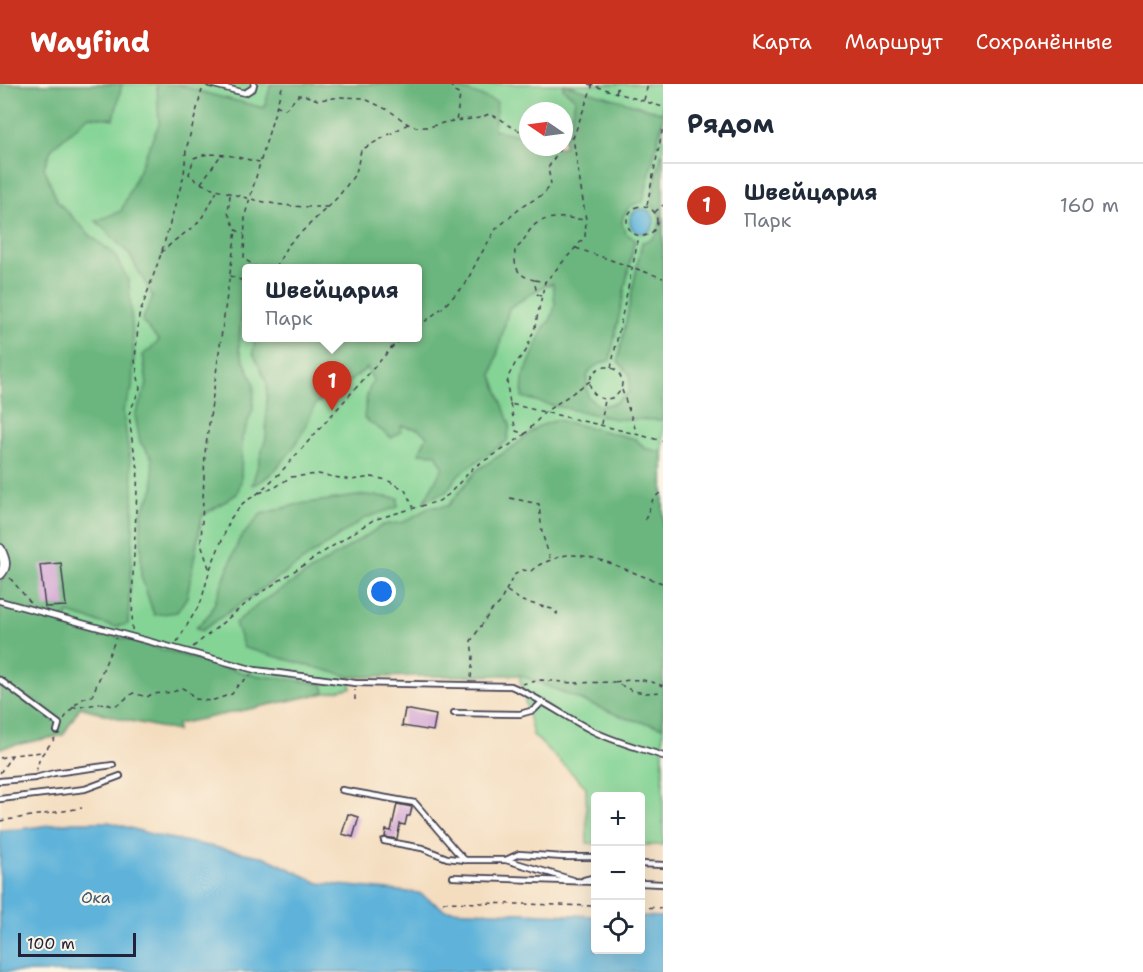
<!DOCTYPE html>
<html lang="ru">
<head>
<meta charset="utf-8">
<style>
  body { margin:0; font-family:"Shantell Sans",sans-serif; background:#f2f2f3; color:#1f2937 }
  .controls { position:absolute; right:18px; bottom:18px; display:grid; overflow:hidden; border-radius:6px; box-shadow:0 6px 24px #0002 }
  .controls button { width:54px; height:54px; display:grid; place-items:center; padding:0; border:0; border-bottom:2px solid #e0e1e3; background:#fff; color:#1f2937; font:30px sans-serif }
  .compass { position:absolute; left:519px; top:18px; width:54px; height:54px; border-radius:50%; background:#fff; box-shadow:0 6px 24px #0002; rotate:283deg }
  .scale { position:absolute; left:18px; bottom:15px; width:118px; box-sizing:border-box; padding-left:6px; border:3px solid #22223b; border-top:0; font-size:16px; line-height:21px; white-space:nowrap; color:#22223b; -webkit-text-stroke:4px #fcf5e5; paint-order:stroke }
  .you { position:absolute; left:382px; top:508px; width:21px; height:21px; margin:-15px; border:4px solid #fff; border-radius:50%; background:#1a73e8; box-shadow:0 0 0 9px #1a73e833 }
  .badge { display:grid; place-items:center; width:39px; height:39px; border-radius:50%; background:#c8321e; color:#fff; font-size:20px; font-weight:700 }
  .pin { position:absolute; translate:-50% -50px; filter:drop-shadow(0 2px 3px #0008) }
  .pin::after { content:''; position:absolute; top:32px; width:21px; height:18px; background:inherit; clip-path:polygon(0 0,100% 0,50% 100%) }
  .popup { position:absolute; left:242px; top:180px; width:180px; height:78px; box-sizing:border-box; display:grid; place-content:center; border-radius:6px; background:#fff; filter:drop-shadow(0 2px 4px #0005); font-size:20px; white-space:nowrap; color:#747a83 }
  .popup b { font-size:22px; color:#1f2937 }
  .popup::after { content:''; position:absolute; left:50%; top:100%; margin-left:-12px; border:12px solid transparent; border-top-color:#fff }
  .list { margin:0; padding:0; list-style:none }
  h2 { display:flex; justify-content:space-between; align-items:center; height:78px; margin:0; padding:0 24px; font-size:26px }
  h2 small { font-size:20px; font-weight:400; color:#747a83 }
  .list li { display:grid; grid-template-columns:39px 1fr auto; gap:18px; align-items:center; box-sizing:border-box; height:84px; padding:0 24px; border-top:2px solid #e0e1e3 }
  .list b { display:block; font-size:22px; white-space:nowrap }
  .list p { margin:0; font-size:20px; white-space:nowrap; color:#747a83 }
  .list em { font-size:20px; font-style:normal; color:#747a83 }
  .icon { flex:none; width:33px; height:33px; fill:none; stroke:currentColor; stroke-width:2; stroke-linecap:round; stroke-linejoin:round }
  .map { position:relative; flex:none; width:663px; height:888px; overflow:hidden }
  header { display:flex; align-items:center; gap:36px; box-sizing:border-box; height:84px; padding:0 30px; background:#c8321e; color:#fff }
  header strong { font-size:28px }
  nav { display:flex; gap:33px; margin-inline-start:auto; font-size:21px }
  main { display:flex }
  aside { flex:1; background:#fff }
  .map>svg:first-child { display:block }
  .green { fill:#84d495; stroke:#537b68; stroke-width:1.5; fill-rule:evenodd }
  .forest { fill:#6bb67e; stroke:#466c5c; stroke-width:1.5 }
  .water { fill:#5eb3da; stroke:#406a8a; stroke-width:1.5 }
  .building { fill:#d0a2d5 }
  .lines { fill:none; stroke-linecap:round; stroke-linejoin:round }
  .lane-casing { stroke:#423e4f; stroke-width:8 }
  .street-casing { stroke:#423e4f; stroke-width:12 }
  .path { stroke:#423e4f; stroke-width:1.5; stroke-dasharray:4.5 4.5; stroke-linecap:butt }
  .lane { stroke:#fff; stroke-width:4.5 }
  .street { stroke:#fff; stroke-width:9 }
  .labels { text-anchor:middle; stroke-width:5; stroke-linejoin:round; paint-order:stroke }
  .water-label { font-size:16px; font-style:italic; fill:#375573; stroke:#fcf5e5 }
</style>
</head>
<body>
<header>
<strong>Wayfind</strong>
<nav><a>Карта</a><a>Маршрут</a><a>Сохранённые</a></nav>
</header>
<main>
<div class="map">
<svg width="663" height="888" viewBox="0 0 663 888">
  <rect width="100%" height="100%" fill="#fcf5e5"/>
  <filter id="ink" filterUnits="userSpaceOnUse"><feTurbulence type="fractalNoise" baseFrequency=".0167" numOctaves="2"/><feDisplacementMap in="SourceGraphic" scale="12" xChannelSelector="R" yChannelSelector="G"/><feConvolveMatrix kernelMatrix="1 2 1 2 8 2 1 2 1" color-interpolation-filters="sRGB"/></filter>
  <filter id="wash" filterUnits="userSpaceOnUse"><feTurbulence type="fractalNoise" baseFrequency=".008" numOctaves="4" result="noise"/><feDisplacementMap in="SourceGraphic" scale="24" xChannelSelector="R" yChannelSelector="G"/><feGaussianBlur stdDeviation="1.35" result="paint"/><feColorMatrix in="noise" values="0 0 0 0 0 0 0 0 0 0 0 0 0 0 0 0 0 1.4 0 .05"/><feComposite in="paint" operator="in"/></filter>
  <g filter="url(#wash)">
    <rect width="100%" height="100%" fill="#f4ddbf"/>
    <path class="green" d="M0 0H663V761H641L640 712H596L595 760 587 759 586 703 533 651 519 591 351 593V604L177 640V647L122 635 80 623 63 651 0 664ZM528 27H564V63H528ZM246 184H418V254H246Z"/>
    <g class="forest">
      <path d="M0 0H122L114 35 89 32 52 64 44 83 57 117 92 153 114 170 129 198 134 270 132 305 123 326 133 400V444L128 540 115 543 68 529 65 538 248 590 323 600 325 609 177 640V647L122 635 80 623 63 651 0 664V497L5 495 9 476 0 457Z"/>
      <path d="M157 0H177L205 9 264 24 271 0H448L497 18 494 46 528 53V63H564V54L569 49 575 15 563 4 564 0 663 29V34L643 118C628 119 615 136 627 150 629 152 632 153 635 155L610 276C586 285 585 287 588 313L600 322 615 319 629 308 630 291 618 277 642 158 652 155 658 147 660 137 659 128 651 120 661 70 663 71V336L616 335 546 320 522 313 523 294 544 243 551 235 555 222 553 199 540 204 509 224 492 291 510 341 507 357 459 390 446 408 424 417 443 383 436 370 419 369 427 352 418 345 401 342V347L392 354 364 334 367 311 373 296 367 284 328 314 316 319C311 330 306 343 299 354 291 369 269 397 252 401L266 354 267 299 253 269 255 254H418V184H246V212L242 222 239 265 254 300 253 325 242 354 241 397 237 410 202 432 187 513 177 528 154 531 141 492V430L154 404 152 374 140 358 135 331 147 301 143 271 159 257 142 237 153 213 129 170 96 137 121 127 159 40Z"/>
      <path d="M557 336 636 355 644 364 663 368V643L625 634 520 591 351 593 244 564 235 539 260 519 383 441 404 438 430 423 448 422 477 386 513 363 537 343Z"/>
      <path d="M365 411 398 414V423L365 434 201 547 196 544 211 528 239 456 261 430 299 420Z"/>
    </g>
    <g class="water">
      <circle cx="642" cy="137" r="12"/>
      <path d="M73 738H109L158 752 265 773 319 799 419 809 445 826 595 832 596 866H640L641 832 663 833V888H0V746L20 745Z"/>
    </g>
    <g id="blocks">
      <g class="building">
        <path d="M61 479 66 522 45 523 40 481Z"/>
        <path d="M405 625 436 631 433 647 402 642Z"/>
        <path d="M397 720 412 723 410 732H407L405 741 400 740 397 755 385 753 386 746 391 747Z"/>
        <path d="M348 730 359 733 353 753 342 750Z"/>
      </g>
    </g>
  </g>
  <g filter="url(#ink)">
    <use href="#blocks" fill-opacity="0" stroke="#423e4f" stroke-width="1.5"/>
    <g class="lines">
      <defs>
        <g id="lane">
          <path d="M210 0 245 9 253 4 254 0"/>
          <path d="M0 517 255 586 355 599 511 602C540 614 565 633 593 647 615 658 640 664 663 672"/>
          <path d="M0 596 59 640 57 647"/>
          <path d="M454 629 520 630 534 626 542 618"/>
          <path d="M0 697 35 694 54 689 113 681"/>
          <path d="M342 706 415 719 456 767 465 776"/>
          <path d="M0 715 85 705 120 692"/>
          <path d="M384 757 422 764 447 774 465 776H506L519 770 563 773H596"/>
          <path d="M506 776 573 796"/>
          <path d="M640 780 663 781"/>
          <path d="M453 793 596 798"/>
          <path d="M584 796 596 793"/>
          <path d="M640 799 663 800"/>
        </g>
        <path id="street" d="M0 465C4 474 8 482 0 490"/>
      </defs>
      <use href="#lane" class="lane-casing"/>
      <use href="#street" class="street-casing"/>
      <g class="path">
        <path d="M450 0 455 8 460 11 456 38"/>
        <path d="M588 0 663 23"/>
        <path d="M593 0 573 54 586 136 585 153 545 198 535 243 526 267 515 280 509 291 507 300 510 320 600 341 663 357"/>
        <path d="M616 8 619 0"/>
        <path d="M644 16 648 0"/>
        <path d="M276 21 285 25C291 21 293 16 299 11H304L318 16 341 13 363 14 390 27 408 40 416 43H429L446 38 479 34 489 30 499 34 512 43 528 51"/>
        <path d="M564 58 568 53 572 54"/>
        <path d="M260 78C238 74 215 65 194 74L189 90C200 102 211 103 226 108 261 119 290 124 328 123"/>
        <path d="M201 99 221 71"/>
        <path d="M230 111 228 129 236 146 244 150"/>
        <path d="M647 121 663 43"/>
        <circle cx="642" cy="137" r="15"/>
        <path d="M655 128 663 121"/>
        <path d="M576 164 663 194"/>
        <path d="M161 169 174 157 196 141 206 128 217 107"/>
        <path d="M258 184 244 175 245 131 283 0"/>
        <path d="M276 184 287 162 338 113 356 89 361 66 408 40"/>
        <path d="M230 192 246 198"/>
        <path d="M535 196 545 198"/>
        <path d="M541 212 537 210 534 196C516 191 514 183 515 165 522 161 525 153 530 146 542 129 567 134 585 136"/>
        <path d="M418 243 442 224 465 201 478 175 496 145 523 122 544 110 551 100 548 84 561 63"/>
        <circle cx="606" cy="299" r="16"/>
        <path d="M611 284 639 152"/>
        <path d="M622 306 637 350"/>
        <path d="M510 320 516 347 525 350 545 328 590 297"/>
        <path d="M601 340 605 316"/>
        <path d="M259 409 274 404 291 393 318 390 351 396 372 393 387 396 405 406 413 423"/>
        <path d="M510 414 539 420 542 449 550 474"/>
        <path d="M645 436 653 415 663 406"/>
        <path d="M209 484 201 460 205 369 236 146"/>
        <path d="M10 494 30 518"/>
        <path d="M507 507 522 517 552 525 557 530 558 524"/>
        <path d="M132 546 133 492 138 384 132 356 129 330 140 304 135 276 139 232 161 170 184 91 186 66 202 6"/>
        <path d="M177 558 201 518 210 485 231 434 243 419 257 410 280 389 363 296 395 260 404 254"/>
        <path d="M193 563 254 513 373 436 439 417 448 411 474 383 507 363 525 350"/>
        <path d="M471 594 473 573 471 557 491 527 499 520 514 491 522 486 531 487C537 481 543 479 551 476 557 474 563 471 569 471 599 470 634 491 663 499"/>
        <path d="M615 598C635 595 643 594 663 602"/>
        <path d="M522 600 541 596 573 599 614 598 633 607 646 609 663 608"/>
        <path d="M355 616V606"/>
        <path d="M72 624 105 619 112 622 119 620 133 609 147 613 152 610 173 608 182 604 188 607 195 615 211 617 232 610 238 601 251 591"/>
        <path d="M64 635C71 625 80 613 92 612L116 554"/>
        <path d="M0 674 11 671"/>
        <path d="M36 688 40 673 55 654"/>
        <path d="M0 689 12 671 43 668"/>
        <path d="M0 737 82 724"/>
        <path d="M443 818 596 822"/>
        <path d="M640 823 663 824"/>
      </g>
      <use href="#lane" class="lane"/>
      <use href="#street" class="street"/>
    </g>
  </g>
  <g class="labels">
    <g class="water-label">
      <text x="96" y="819">Ока</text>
    </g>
  </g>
</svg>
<div class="controls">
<button>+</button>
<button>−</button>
<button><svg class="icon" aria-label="locate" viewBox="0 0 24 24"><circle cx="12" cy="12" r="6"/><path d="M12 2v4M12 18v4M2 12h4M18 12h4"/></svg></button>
</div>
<svg class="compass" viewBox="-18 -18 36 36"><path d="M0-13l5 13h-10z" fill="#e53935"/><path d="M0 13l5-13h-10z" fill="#747a83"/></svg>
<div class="scale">100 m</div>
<div class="you"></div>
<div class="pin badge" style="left:332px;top:327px">1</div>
<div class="popup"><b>Швейцария</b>Парк</div>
</div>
<aside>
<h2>Рядом<small></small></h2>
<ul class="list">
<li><span class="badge">1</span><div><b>Швейцария</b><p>Парк</p></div><em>160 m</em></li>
</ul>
</aside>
</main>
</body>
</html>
